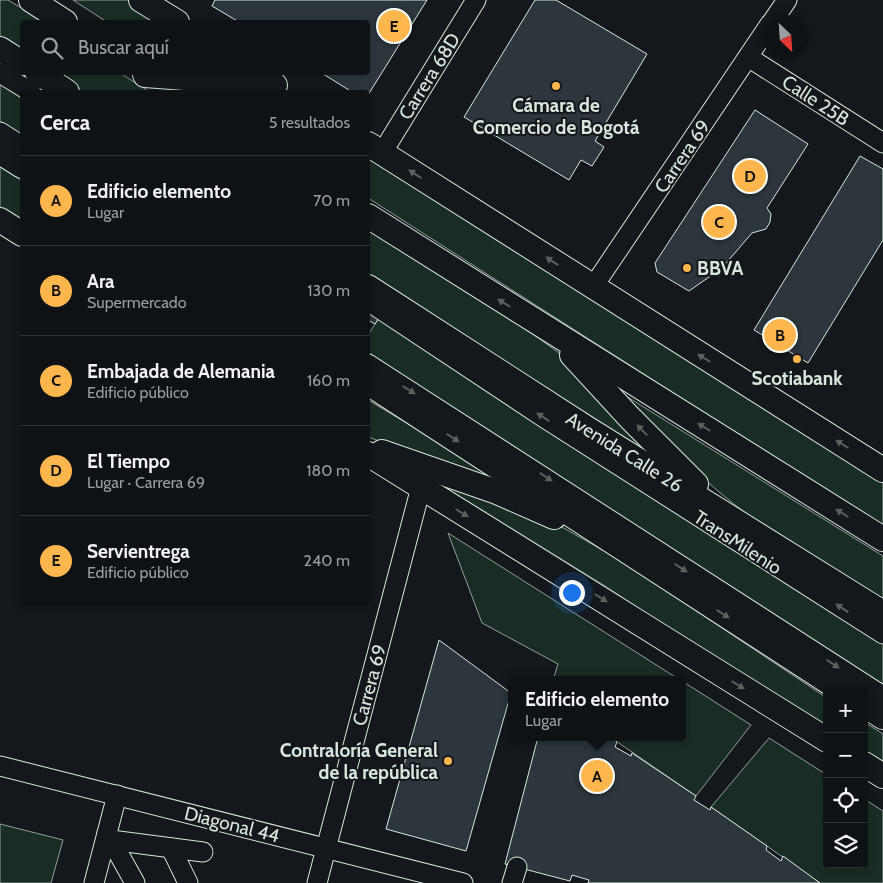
<!DOCTYPE html>
<html lang="es">
<head>
<meta charset="utf-8">
<style>
  body { margin:0; font-family:Cabin,sans-serif; background:#1d2022; color:#f1f3f6 }
  .controls { position:absolute; right:15px; bottom:15px; display:grid; overflow:hidden; border-radius:5px; box-shadow:0 2px 8px #0003 }
  .controls button { width:45px; height:45px; display:grid; place-items:center; padding:0; border:0; border-bottom:1px solid #2f3234; background:#0f1215; color:#f1f3f6; font:25px sans-serif }
  .compass { position:absolute; left:763px; top:15px; width:45px; height:45px; border-radius:50%; background:#0f1215; box-shadow:0 2px 8px #0003; rotate:155deg }
  .you { position:absolute; left:571px; top:592px; width:18px; height:18px; margin:-12px; border:4px solid #fff; border-radius:50%; background:#1a73e8; box-shadow:0 0 0 8px #1a73e833 }
  .badge { display:grid; place-items:center; width:32px; height:32px; border-radius:50%; background:#ffb74d; color:#111; font-size:16px; font-weight:700 }
  .pin { position:absolute; translate:-50% -50%; border:2px solid #fff; box-shadow:0 1px 5px #0006 }
  .popup { position:absolute; left:508px; top:676px; width:178px; height:65px; box-sizing:border-box; display:grid; place-content:center; border-radius:5px; background:#0f1215; filter:drop-shadow(0 1px 4px #0005); font-size:16px; white-space:nowrap; color:#9b9ea0 }
  .popup b { font-size:19px; color:#f1f3f6 }
  .popup::after { content:''; position:absolute; left:50%; top:100%; margin-left:-10px; border:10px solid transparent; border-top-color:#0f1215 }
  .list { margin:0; padding:0; list-style:none }
  h2 { display:flex; justify-content:space-between; align-items:center; height:65px; margin:0; padding:0 20px; font-size:21px }
  h2 small { font-size:16px; font-weight:400; color:#9b9ea0 }
  .list li { display:grid; grid-template-columns:32px 1fr auto; gap:15px; align-items:center; box-sizing:border-box; height:90px; padding:0 20px; border-top:1px solid #2f3234 }
  .list b { display:block; font-size:19px; white-space:nowrap }
  .list p { margin:0; font-size:16px; white-space:nowrap; color:#9b9ea0 }
  .list em { font-size:16px; font-style:normal; color:#9b9ea0 }
  .icon { flex:none; width:28px; height:28px; fill:none; stroke:currentColor; stroke-width:2; stroke-linecap:round; stroke-linejoin:round }
  .map { position:relative; flex:none; width:883px; height:883px; overflow:hidden }
  .search { position:absolute; background:#0f1215; box-shadow:0 2px 8px #0003; left:20px; top:20px; width:350px; height:55px; display:flex; align-items:center; gap:12px; box-sizing:border-box; padding:0 18px; border-radius:5px; color:#9b9ea0; font-size:19px }
  .panel { position:absolute; background:#0f1215; box-shadow:0 2px 8px #0003; left:20px; top:90px; width:350px; height:515px; border-radius:5px }
  .map>svg:first-child { display:block }
  .green { fill:#1a2d24; stroke:#939e99 }
  .building { fill:#2c363c; stroke:#d8e6dc }
  .lines { fill:none; stroke-linecap:round; stroke-linejoin:round }
  .minor-casing { stroke:#d8e6dc; stroke-width:21 }
  .major-casing { stroke:#d8e6dc; stroke-width:26 }
  .minor { stroke:#14181c; stroke-width:19 }
  .major { stroke:#14181c; stroke-width:24 }
  .oneway { fill:#59605f }
  .poi-dot { fill:#ffb74d; stroke:#14181c; stroke-width:2 }
  .labels { text-anchor:middle; stroke-width:4; stroke-linejoin:round; paint-order:stroke }
  .street-label { font-size:19px; fill:#d8e6dc; stroke:#14181c }
  .poi-label { font-size:19px; font-weight:bold; fill:#d8e6dc; stroke:#14181c }
</style>
</head>
<body>
<div class="map">
<svg width="883" height="883" viewBox="0 0 883 883">
  <rect width="100%" height="100%" fill="#14181c"/>
  <g class="green">
    <path d="M0 0H8L45 22H22V53L0 40Z"/>
    <path d="M73 0H133L168 22H107Z"/>
    <path d="M52 73H120L150 92H82Z"/>
    <path d="M0 81 22 96V139L0 125Z"/>
    <path d="M368 156 883 483V527L368 198Z"/>
    <path d="M0 166 22 181V221L0 207Z"/>
    <path d="M368 229 499 310 562 355 662 462 482 351 368 275Z"/>
    <path d="M380 316 883 641V690L368 352V335Z"/>
    <path d="M618 391 883 556V600C843 575 802 552 763 525 710 490 660 438 618 391Z"/>
    <path d="M368 400 489 472 486 479 368 437Z"/>
    <path d="M438 483 546 518 620 560 827 698V731L605 586Z"/>
    <path d="M448 533 680 680H553L558 664 482 623Z"/>
    <path d="M682 681 751 725 696 796 610 737H682Z"/>
    <path d="M864 722 883 734V765L864 753Z"/>
    <path d="M769 738 827 775V864H864V799L883 811V883H820L711 807Z"/>
    <path d="M0 824 63 840 51 883H0Z"/>
  </g>
  <g class="building">
    <path d="M215 0H427L368 95V92H352L320 72H368V22H239L212 6Z"/>
    <path d="M535 0H556L647 54 595 141 604 147 592 166 581 160 569 180 464 117Z"/>
    <path d="M755 110 808 144 767 208 771 214 770 222 766 229 752 233 722 268 689 291 657 272 655 263Z"/>
    <path d="M860 156 883 169V240L808 363 754 330Z"/>
    <path d="M368 309 380 316 375 324 368 320Z"/>
    <path d="M439 640 511 693 466 851 386 829Z"/>
    <path d="M538 737H610L617 742 615 747 631 756 632 753 696 796 694 800 710 810 711 807 767 846 766 850 781 861 783 856 820 883H588L589 880 572 875 570 881 505 864Z"/>
  </g>
  <g class="lines">
    <defs>
      <g id="minor">
        <path d="M772 22 787 0"/>
        <path d="M748 57 883 143"/>
        <path d="M0 73 31 92"/>
        <path d="M0 132 22 146"/>
        <path d="M382 153 476 0"/>
        <path d="M593 287 770 24"/>
        <path d="M368 301 543 417 883 634"/>
        <path d="M368 364 883 696"/>
        <path d="M0 766 463 883"/>
        <path d="M107 833 135 883"/>
        <path d="M111 840 203 852"/>
        <path d="M171 848 188 883"/>
        <path d="M94 883 117 795"/>
        <path d="M317 883 421 487"/>
        <path d="M512 883 517 867"/>
      </g>
      <g id="major">
        <path d="M31 0 65 22"/>
        <path d="M141 0 177 22"/>
        <path d="M0 49 22 63"/>
        <path d="M37 72 67 92"/>
        <path d="M145 75 275 85"/>
        <path d="M368 144 883 470"/>
        <path d="M0 152 22 166"/>
        <path d="M368 216 883 539"/>
        <path d="M0 220 22 234"/>
        <path id="s1" d="M368 287 588 429 883 613"/>
        <path d="M572 355 629 417 696 484"/>
        <path d="M368 383 844 692"/>
        <path d="M382 452 497 492 554 517"/>
        <path d="M368 454 827 740"/>
        <path d="M864 705 883 717"/>
        <path d="M864 764 883 776"/>
      </g>
    </defs>
    <use href="#minor" class="minor-casing"/>
    <use href="#major" class="major-casing"/>
    <use href="#minor" class="minor"/>
    <use href="#major" class="major"/>
  </g>
  <defs><path id="oneway-solid" d="M-6-.8H1V-3.2L6.5 0L1 3.2V.8H-6Z" transform="scale(1.25)"/></defs>
  <g class="oneway">
    <use href="#oneway-solid" transform="translate(415 174) rotate(-147)"/>
    <use href="#oneway-solid" transform="translate(552 261) rotate(-147)"/>
    <use href="#oneway-solid" transform="translate(504 303) rotate(-148)"/>
    <use href="#oneway-solid" transform="translate(704 358) rotate(-148)"/>
    <use href="#oneway-solid" transform="translate(409 390) rotate(32)"/>
    <use href="#oneway-solid" transform="translate(543 417) rotate(-147)"/>
    <use href="#oneway-solid" transform="translate(704 427) rotate(-148)"/>
    <use href="#oneway-solid" transform="translate(642 430) rotate(-134)"/>
    <use href="#oneway-solid" transform="translate(453 438) rotate(33)"/>
    <use href="#oneway-solid" transform="translate(842 444) rotate(-148)"/>
    <use href="#oneway-solid" transform="translate(546 477) rotate(33)"/>
    <use href="#oneway-solid" transform="translate(462 513) rotate(32)"/>
    <use href="#oneway-solid" transform="translate(842 513) rotate(-148)"/>
    <use href="#oneway-solid" transform="translate(681 568) rotate(33)"/>
    <use href="#oneway-solid" transform="translate(601 598) rotate(32)"/>
    <use href="#oneway-solid" transform="translate(842 608) rotate(-147)"/>
    <use href="#oneway-solid" transform="translate(723 614) rotate(33)"/>
    <use href="#oneway-solid" transform="translate(833 664) rotate(33)"/>
    <use href="#oneway-solid" transform="translate(738 685) rotate(32)"/>
  </g>
  <g class="poi-dot">
    <circle cx="556" cy="86" r="5"/>
    <circle cx="687" cy="268" r="5"/>
    <circle cx="797" cy="359" r="5"/>
    <circle cx="448" cy="761" r="5"/>
  </g>
  <g class="labels">
    <g class="street-label">
      <text transform="translate(429 76) rotate(-58)" y="7">Carrera 68D</text>
      <text transform="translate(816 100) rotate(33)" y="7">Calle 25B</text>
      <text transform="translate(682 156) rotate(-56)" y="7">Carrera 69</text>
      <text dy="7" stroke="none"><textPath href="#s1" startOffset="305">Avenida Calle 26</textPath></text>
      <text transform="translate(738 542) rotate(33)" y="7">TransMilenio</text>
      <text transform="translate(369 685) rotate(-75)" y="7">Carrera 69</text>
      <text transform="translate(232 824) rotate(14)" y="7">Diagonal 44</text>
    </g>
    <g class="poi-label">
      <text x="556" y="112">Cámara de<tspan x="556" dy="22">Comercio de Bogotá</tspan></text>
      <text x="697" y="275" text-anchor="start">BBVA</text>
      <text x="797" y="385">Scotiabank</text>
      <text x="438" y="757" text-anchor="end">Contraloría General<tspan x="438" dy="22">de la república</tspan></text>
    </g>
  </g>
</svg>
<div class="controls">
<button>+</button>
<button>−</button>
<button><svg class="icon" aria-label="locate" viewBox="0 0 24 24"><circle cx="12" cy="12" r="6"/><path d="M12 2v4M12 18v4M2 12h4M18 12h4"/></svg></button>
<button><svg class="icon" aria-label="layers" viewBox="0 0 24 24"><path d="M12 4l9 5-9 5-9-5zM3 14l9 5 9-5"/></svg></button>
</div>
<svg class="compass" viewBox="-18 -18 36 36"><path d="M0-13l5 13h-10z" fill="#e53935"/><path d="M0 13l5-13h-10z" fill="#9b9ea0"/></svg>
<div class="you"></div>
<div class="pin badge" style="left:597px;top:776px">A</div>
<div class="popup"><b>Edificio elemento</b>Lugar</div>
<div class="pin badge" style="left:780px;top:335px">B</div>
<div class="pin badge" style="left:719px;top:222px">C</div>
<div class="pin badge" style="left:750px;top:176px">D</div>
<div class="pin badge" style="left:394px;top:26px">E</div>
<div class="search"><svg class="icon" aria-label="search" viewBox="0 0 24 24"><circle cx="10" cy="10" r="6"/><path d="M15 15l6 6"/></svg>Buscar aquí</div>
<section class="panel">
<h2>Cerca<small>5 resultados</small></h2>
<ul class="list">
<li><span class="badge">A</span><div><b>Edificio elemento</b><p>Lugar</p></div><em>70 m</em></li>
<li><span class="badge">B</span><div><b>Ara</b><p>Supermercado</p></div><em>130 m</em></li>
<li><span class="badge">C</span><div><b>Embajada de Alemania</b><p>Edificio público</p></div><em>160 m</em></li>
<li><span class="badge">D</span><div><b>El Tiempo</b><p>Lugar · Carrera 69</p></div><em>180 m</em></li>
<li><span class="badge">E</span><div><b>Servientrega</b><p>Edificio público</p></div><em>240 m</em></li>
</ul>
</section>
</div>
</body>
</html>
